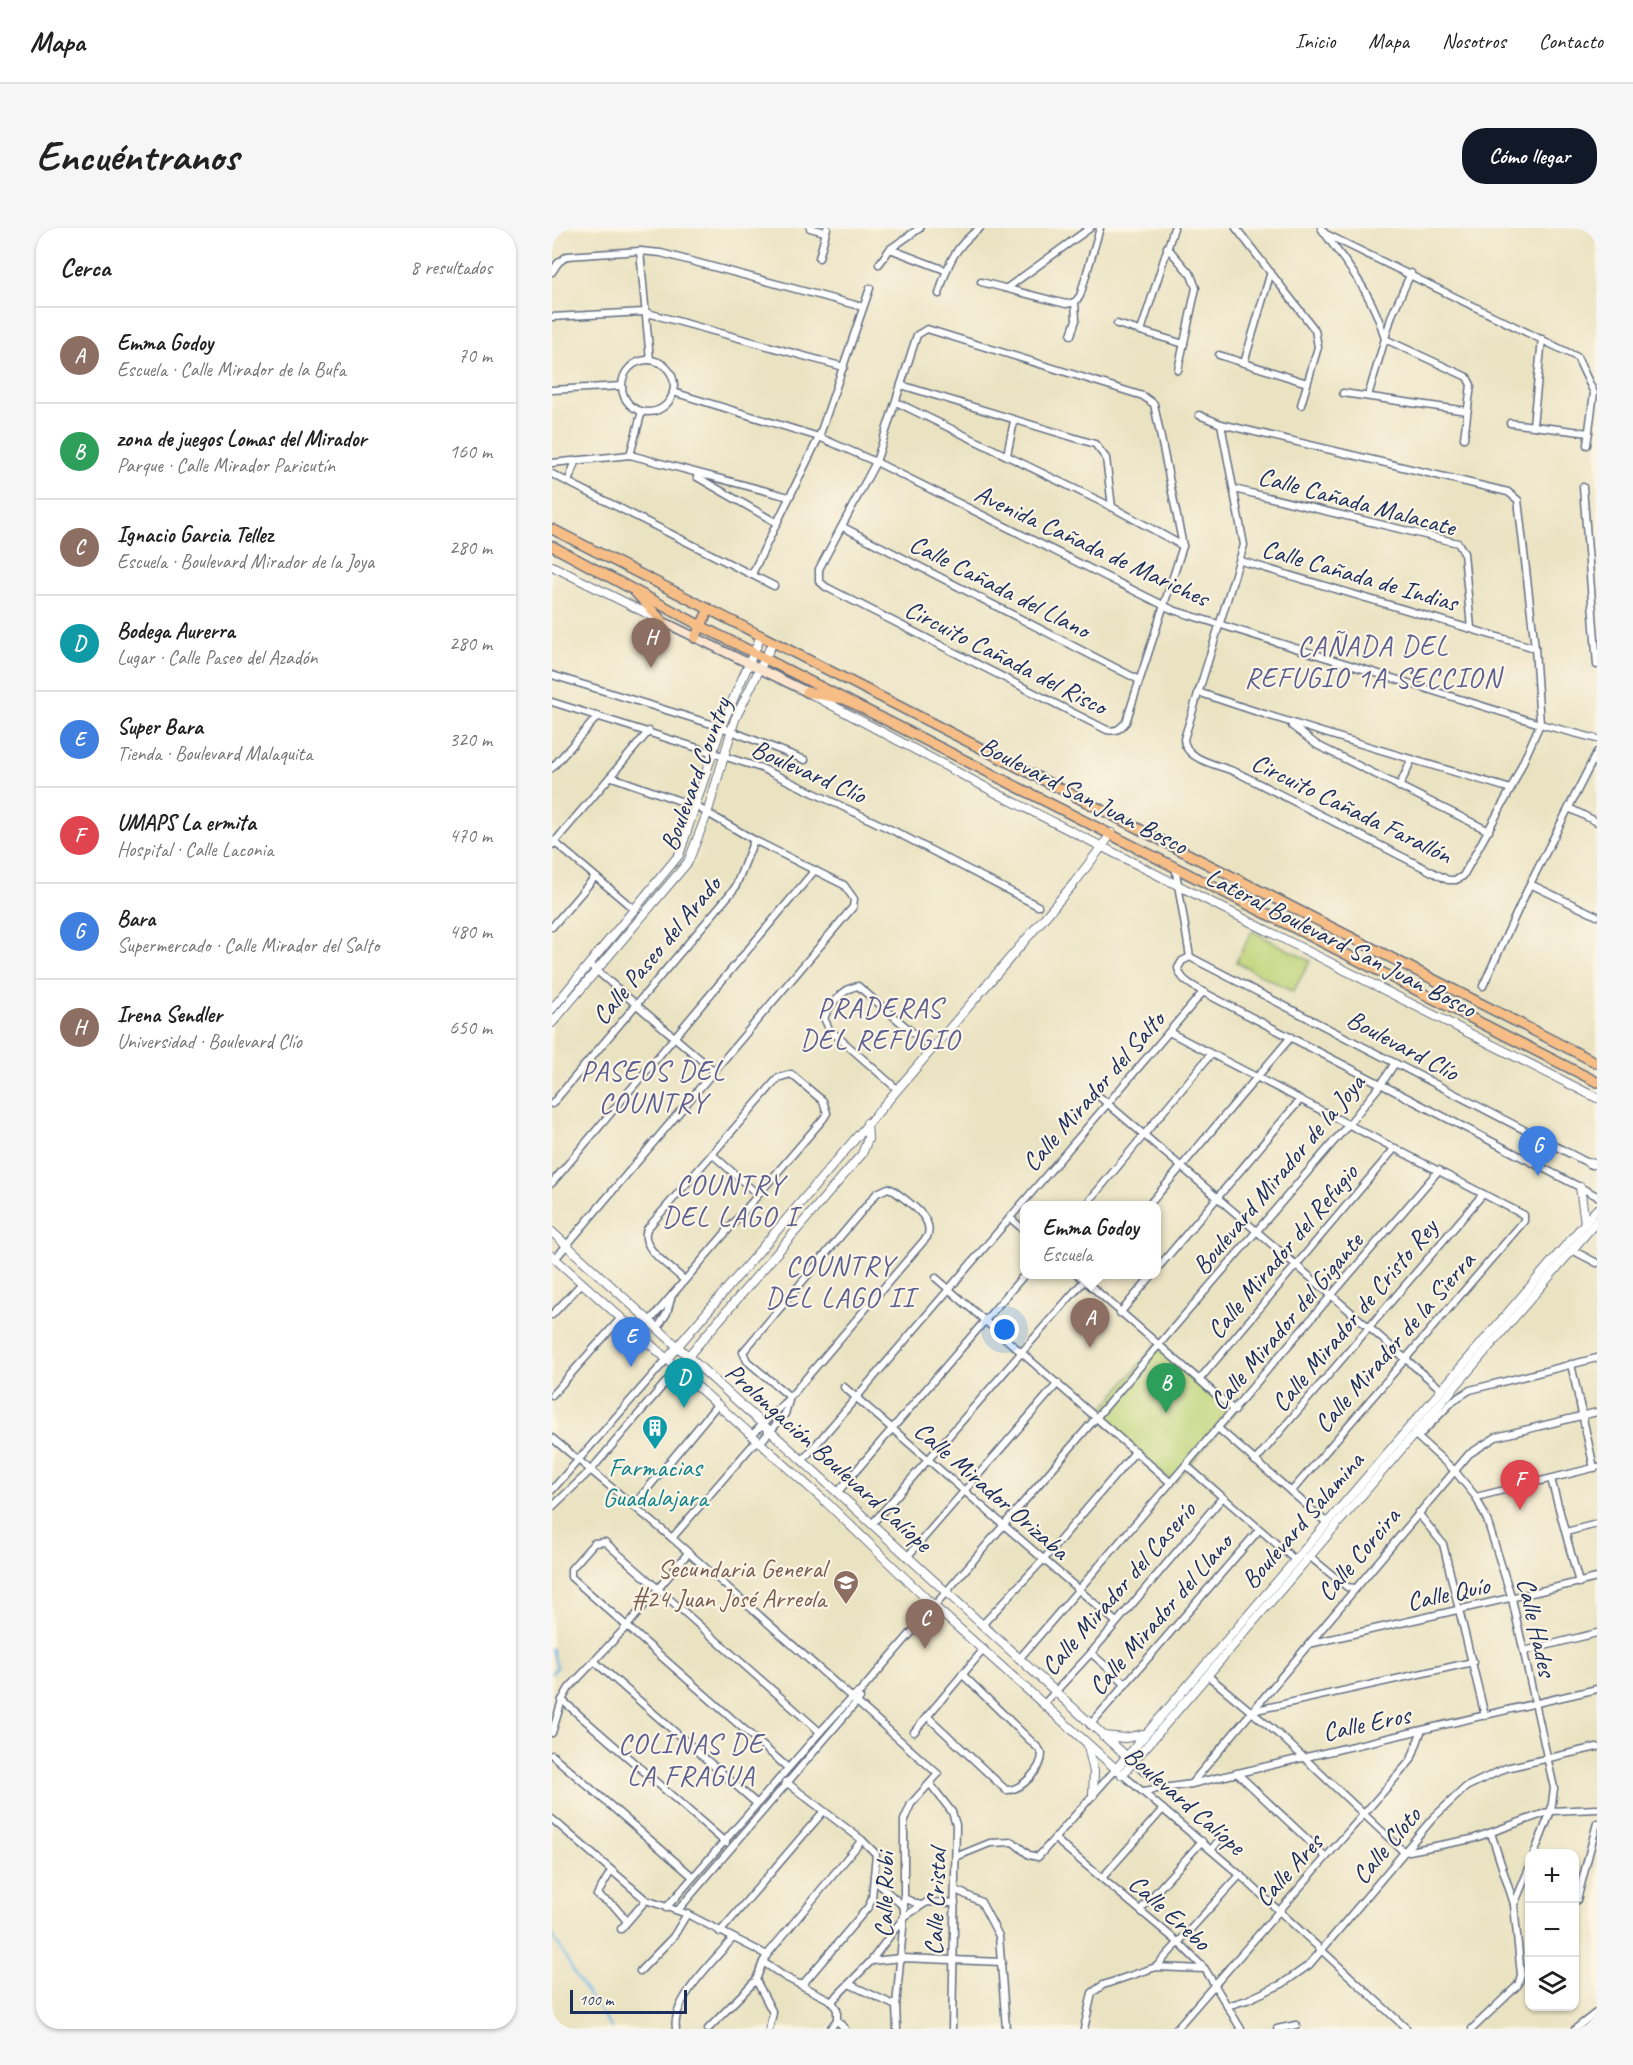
<!DOCTYPE html>
<html lang="es">
<head>
<meta charset="utf-8">
<style>
  body { margin:0; font-family:Caveat,sans-serif; background:#f6f6f6; color:#222 }
  .controls { position:absolute; right:18px; bottom:18px; display:grid; overflow:hidden; border-radius:12px; box-shadow:0 2px 4px #0004 }
  .controls button { width:54px; height:54px; display:grid; place-items:center; padding:0; border:0; border-bottom:2px solid #e0e0e0; background:#fff; color:#222; font:30px sans-serif }
  .scale { position:absolute; left:18px; bottom:15px; width:117px; box-sizing:border-box; padding-left:6px; border:3px solid #1b2f5e; border-top:0; font-size:16px; line-height:21px; white-space:nowrap; color:#1b2f5e; -webkit-text-stroke:4px #fcf5e5; paint-order:stroke }
  .you { position:absolute; left:453px; top:1102px; width:21px; height:21px; margin:-15px; border:4px solid #fff; border-radius:50%; background:#1a73e8; box-shadow:0 0 0 9px #1a73e833 }
  .badge { display:grid; place-items:center; width:39px; height:39px; border-radius:50%; background:#111827; color:#fff; font-size:20px; font-weight:700 }
  .pin { position:absolute; translate:-50% -50px; filter:drop-shadow(0 2px 3px #0008) }
  .pin::after { content:''; position:absolute; top:32px; width:21px; height:18px; background:inherit; clip-path:polygon(0 0,100% 0,50% 100%) }
  .popup { position:absolute; left:468px; top:973px; width:141px; height:78px; box-sizing:border-box; display:grid; place-content:center; border-radius:12px; background:#fff; filter:drop-shadow(0 2px 4px #0005); font-size:20px; white-space:nowrap; color:#767676 }
  .popup b { font-size:22px; color:#222 }
  .popup::after { content:''; position:absolute; left:50%; top:100%; margin-left:-12px; border:12px solid transparent; border-top-color:#fff }
  .list { margin:0; padding:0; list-style:none }
  h2 { display:flex; justify-content:space-between; align-items:center; height:78px; margin:0; padding:0 24px; font-size:26px }
  h2 small { font-size:20px; font-weight:400; color:#767676 }
  .list li { display:grid; grid-template-columns:39px 1fr auto; gap:18px; align-items:center; box-sizing:border-box; height:96px; padding:0 24px; border-top:2px solid #e0e0e0 }
  .list b { display:block; font-size:22px; white-space:nowrap }
  .list p { margin:0; font-size:20px; white-space:nowrap; color:#767676 }
  .list em { font-size:20px; font-style:normal; color:#767676 }
  .icon { flex:none; width:33px; height:33px; fill:none; stroke:currentColor; stroke-width:2; stroke-linecap:round; stroke-linejoin:round }
  .map { position:relative; flex:none; width:1045px; height:1801px; overflow:hidden; border-radius:24px }
  header { display:flex; align-items:center; gap:36px; box-sizing:border-box; height:84px; padding:0 30px; background:#fff; border-bottom:2px solid #e0e0e0 }
  header strong { font-size:28px }
  nav { display:flex; gap:33px; margin-inline-start:auto; font-size:21px }
  .intro { display:flex; align-items:center; justify-content:space-between; box-sizing:border-box; height:144px; padding:0 36px }
  h1 { margin:0; font-size:42px }
  .button { padding:15px 27px; border-radius:24px; background:#111827; color:#fff; font-size:21px; font-weight:700 }
  main { display:flex; gap:36px; padding:0 36px }
  aside { flex:1; background:#fff; border-radius:24px; box-shadow:0 2px 4px #0004 }
  .map>svg:first-child { display:block }
  .green { fill:#bed478; stroke:#6c826b; stroke-width:1.5 }
  .lines { fill:none; stroke-linecap:round; stroke-linejoin:round }
  .stream { stroke:#77b9ec; stroke-width:2 }
  .minor-casing { stroke:#636e81; stroke-width:9 }
  .tertiary-casing { stroke:#636e81; stroke-width:10 }
  .secondary-casing { stroke:#636e81; stroke-width:11 }
  .primary-casing { stroke:#636e81; stroke-width:12 }
  .minor { stroke:#fff; stroke-width:6 }
  .tertiary { stroke:#fff; stroke-width:8 }
  .secondary { stroke:#fbe5cf; stroke-width:8 }
  .primary { stroke:#f6be86; stroke-width:9 }
  .labels { text-anchor:middle; stroke-width:4.5; stroke-linejoin:round; paint-order:stroke }
  .street-label { font-size:26px; fill:#1b2f5e; stroke:#fcf5e5 }
  .culture-label { font-size:26px; fill:#0d838f; stroke:#fcf5e5 }
  .education-label { font-size:26px; fill:#785e54; stroke:#fcf5e5; text-anchor:end }
  .quarter-label { font-size:28px; letter-spacing:1.5px; fill:#595f90; stroke:#fcf5e5 }
</style>
</head>
<body>
<header>
<strong>Mapa</strong>
<nav><a>Inicio</a><a>Mapa</a><a>Nosotros</a><a>Contacto</a></nav>
</header>
<div class="intro"><h1>Encuéntranos</h1><a class="button">Cómo llegar</a></div>
<main>
<aside>
<h2>Cerca<small>8 resultados</small></h2>
<ul class="list">
<li><span class="badge" style="background:#8d6e63">A</span><div><b>Emma Godoy</b><p>Escuela · Calle Mirador de la Bufa</p></div><em>70 m</em></li>
<li><span class="badge" style="background:#2e9e5b">B</span><div><b>zona de juegos Lomas del Mirador</b><p>Parque · Calle Mirador Paricutín</p></div><em>160 m</em></li>
<li><span class="badge" style="background:#8d6e63">C</span><div><b>Ignacio Garcia Tellez</b><p>Escuela · Boulevard Mirador de la Joya</p></div><em>280 m</em></li>
<li><span class="badge" style="background:#0f9aa8">D</span><div><b>Bodega Aurerra</b><p>Lugar · Calle Paseo del Azadón</p></div><em>280 m</em></li>
<li><span class="badge" style="background:#3f7fe0">E</span><div><b>Super Bara</b><p>Tienda · Boulevard Malaquita</p></div><em>320 m</em></li>
<li><span class="badge" style="background:#e0444e">F</span><div><b>UMAPS La ermita</b><p>Hospital · Calle Laconia</p></div><em>470 m</em></li>
<li><span class="badge" style="background:#3f7fe0">G</span><div><b>Bara</b><p>Supermercado · Calle Mirador del Salto</p></div><em>480 m</em></li>
<li><span class="badge" style="background:#8d6e63">H</span><div><b>Irena Sendler</b><p>Universidad · Boulevard Clío</p></div><em>650 m</em></li>
</ul>
</aside>
<div class="map">
<svg width="1045" height="1801" viewBox="0 0 1045 1801">
  <rect width="100%" height="100%" fill="#fcf5e5"/>
  <filter id="ink" filterUnits="userSpaceOnUse"><feTurbulence type="fractalNoise" baseFrequency=".0167" numOctaves="2"/><feDisplacementMap in="SourceGraphic" scale="12" xChannelSelector="R" yChannelSelector="G"/><feConvolveMatrix kernelMatrix="1 2 1 2 8 2 1 2 1" color-interpolation-filters="sRGB"/></filter>
  <filter id="wash" filterUnits="userSpaceOnUse"><feTurbulence type="fractalNoise" baseFrequency=".008" numOctaves="4" result="noise"/><feDisplacementMap in="SourceGraphic" scale="24" xChannelSelector="R" yChannelSelector="G"/><feGaussianBlur stdDeviation="1.35" result="paint"/><feColorMatrix in="noise" values="0 0 0 0 0 0 0 0 0 0 0 0 0 0 0 0 0 1.4 0 .05"/><feComposite in="paint" operator="in"/></filter>
  <g filter="url(#wash)">
    <rect width="100%" height="100%" fill="#eae3c2"/>
    <g class="green">
      <path d="M700 703 758 733 741 764 684 734Z"/>
      <path d="M605 1115 684 1182 622 1255 545 1188Z"/>
    </g>
    <g class="lines">
      <g class="stream">
        <path d="M0 1420 5 1439 0 1445"/>
        <path d="M0 1705 26 1752 60 1801"/>
      </g>
    </g>
  </g>
  <g filter="url(#ink)">
    <g class="lines">
      <defs>
        <g id="minor">
          <path d="M258 0 273 4"/>
          <path d="M684 0 763 102 766 119 749 177"/>
          <path d="M769 0C796 39 820 63 833 111L915 149 919 157 912 210"/>
          <path d="M772 5 1025 129 1042 165 1035 217"/>
          <path d="M615 19 639 47 644 60 626 142"/>
          <path d="M338 21 393 42"/>
          <path d="M88 23 98 132"/>
          <path d="M267 30 275 0"/>
          <path d="M327 36 338 21 368 0"/>
          <path d="M0 44 6 35 15 28 88 23 109 25 311 79"/>
          <path d="M429 54 514 76 523 74 528 68 548 0"/>
          <path d="M455 60 538 0"/>
          <path d="M387 66C395 37 403 18 428 0"/>
          <path d="M0 89 92 84 292 139"/>
          <path d="M565 96 632 116"/>
          <path d="M375 101 591 168 602 176 631 318 574 494C568 501 564 504 555 502L274 359 267 353V341L324 234 365 107Z"/>
          <path d="M589 103 622 0"/>
          <path d="M519 107 524 92 523 74"/>
          <path d="M667 127 755 155"/>
          <circle cx="96" cy="158" r="26"/>
          <path d="M692 135 718 47"/>
          <path d="M349 157 543 216 554 230 560 279"/>
          <path d="M0 162 70 158"/>
          <path d="M121 164 267 209 324 234 621 382 988 496 1045 511"/>
          <path d="M791 165 915 183"/>
          <path d="M816 168 840 87 859 45"/>
          <path d="M344 174 560 279 631 318"/>
          <path d="M647 187 669 196 956 264 966 272 983 420 988 496 959 561 911 648 904 652H896C826 616 756 581 686 545 669 537 633 533 632 511L692 317 669 196"/>
          <path d="M958 195 1037 205"/>
          <path d="M981 197 990 111"/>
          <path d="M78 227 90 183"/>
          <path d="M455 227 462 193"/>
          <path d="M0 235 78 227 237 269"/>
          <path d="M0 246 222 358"/>
          <path d="M145 249 225 295"/>
          <path d="M16 254 24 232"/>
          <path d="M1031 259 1045 437"/>
          <path d="M682 261 906 315 912 325 919 400"/>
          <path d="M291 299 587 452"/>
          <path d="M689 333 983 420"/>
          <path d="M200 346 267 209 318 60"/>
          <path d="M0 447 169 499 253 532"/>
          <path d="M646 464C749 500 854 529 959 561"/>
          <path d="M0 474 209 540 342 603 486 678"/>
          <path d="M740 498 765 517 937 603"/>
          <path d="M0 540 46 488"/>
          <path d="M847 559 860 531"/>
          <path d="M1017 580 1045 594"/>
          <path d="M0 612 83 682"/>
          <path d="M0 617 97 503"/>
          <path d="M623 638 638 729"/>
          <path d="M978 656 1045 688"/>
          <path d="M0 699 43 649"/>
          <path d="M638 729 630 733 626 740C629 753 640 757 651 764L1045 968"/>
          <path d="M638 729 1040 937"/>
          <path d="M38 737 162 843"/>
          <path d="M931 758 978 656 1045 524"/>
          <path d="M617 804 972 987V993L739 1264"/>
          <path d="M345 861 277 801 272 790C277 778 291 760 306 758L380 821"/>
          <path d="M542 864 890 1162"/>
          <path d="M0 876 183 660 202 612"/>
          <path d="M160 926 205 966"/>
          <path d="M0 955 263 642"/>
          <path d="M533 978 659 826"/>
          <path d="M596 978 739 809"/>
          <path d="M458 990 472 1002"/>
          <path d="M1020 1022 1045 1035"/>
          <path d="M3 1031 301 679 302 671 292 657 202 612 145 579 60 549"/>
          <path d="M604 1042 748 872"/>
          <path d="M525 1046 683 1183"/>
          <path d="M384 1050 619 1255"/>
          <path d="M568 1085 601 1046"/>
          <path d="M0 1087 30 1055"/>
          <path d="M97 1094 272 890 275 885 271 873 239 846 226 850 95 1001C87 1020 118 1038 131 1051"/>
          <path d="M105 1101 115 1085 120 1067"/>
          <path d="M1019 1136 1042 1240"/>
          <path d="M647 1152 843 920"/>
          <path d="M292 1159 564 1394"/>
          <path d="M0 1167 68 1091"/>
          <path d="M667 1201 775 1295"/>
          <path d="M862 1206 902 1242 924 1269 935 1292 960 1371 1002 1560 999 1583 982 1626"/>
          <path d="M200 1207 238 1169 375 1009C384 990 354 973 341 962L336 960 325 965 191 1124 195 1133 238 1169"/>
          <path d="M866 1209 902 1172 918 1162 1045 1130"/>
          <path d="M0 1210 120 1310 386 1546 359 1576 352 1592V1689L344 1778 345 1801"/>
          <path d="M208 1215 233 1186 238 1169"/>
          <path d="M250 1233 651 764"/>
          <path d="M703 1233 931 966"/>
          <path d="M635 1238 743 1332"/>
          <path d="M999 1251 1027 1355"/>
          <path d="M0 1262 114 1132"/>
          <path d="M285 1265 473 1046"/>
          <path d="M924 1269 1045 1239"/>
          <path d="M81 1278 165 1177"/>
          <path d="M0 1279 39 1242 125 1141"/>
          <path d="M866 1285 891 1316 933 1488"/>
          <path d="M320 1296 538 1046"/>
          <path d="M1014 1304 1045 1296"/>
          <path d="M120 1310 205 1212"/>
          <path d="M757 1328 795 1359 803 1360"/>
          <path d="M355 1329 506 1155"/>
          <path d="M430 1397 492 1331 584 1223"/>
          <path d="M757 1416 1045 1350"/>
          <path d="M972 1423 1045 1405"/>
          <path d="M539 1425 574 1456"/>
          <path d="M467 1431 887 942"/>
          <path d="M42 1433 204 1575"/>
          <path d="M655 1447 731 1510 852 1624 920 1611 999 1583 1045 1581"/>
          <path d="M10 1472 174 1615"/>
          <path d="M492 1476 539 1425 670 1270"/>
          <path d="M700 1483 921 1434"/>
          <path d="M375 1488 454 1562C469 1563 490 1541 490 1526L487 1521 410 1446"/>
          <path d="M538 1497 707 1302"/>
          <path d="M362 1504 432 1421"/>
          <path d="M0 1505 10 1472 17 1460 75 1398 136 1325"/>
          <path d="M0 1527 140 1648"/>
          <path d="M580 1533 611 1559"/>
          <path d="M236 1540 19 1349V1341L42 1315 53 1314 268 1504"/>
          <path d="M685 1545 774 1629"/>
          <path d="M234 1554 310 1612 324 1626 320 1670 317 1678 251 1756"/>
          <path d="M639 1556 917 1226 944 1209 1045 1184"/>
          <path d="M379 1557 400 1584 404 1597 400 1801"/>
          <path d="M591 1563 639 1556 1045 1461"/>
          <path d="M0 1591 94 1672 135 1686 215 1727 211 1734 233 1749 280 1773 285 1782V1792L293 1801"/>
          <path d="M939 1605 962 1676"/>
          <path d="M503 1611 627 1715 653 1741 689 1801"/>
          <path d="M659 1622 668 1611"/>
          <path d="M406 1628 438 1615 461 1614 477 1627 486 1629 564 1541 688 1647 855 1801"/>
          <path d="M59 1643 45 1667 62 1678 74 1692"/>
          <path d="M550 1650 611 1581"/>
          <path d="M322 1652 351 1678"/>
          <path d="M404 1662 429 1674 447 1708 454 1801"/>
          <path d="M352 1670 368 1677"/>
          <path d="M1025 1672 1045 1595"/>
          <path d="M114 1680 268 1504 301 1468 309 1463 796 897 830 855 843 835"/>
          <path d="M126 1682 308 1470"/>
          <path d="M588 1682 650 1613"/>
          <path d="M69 1701 94 1672"/>
          <path d="M168 1704 271 1584"/>
          <path d="M215 1727 310 1612"/>
          <path d="M319 1733 350 1730 450 1734"/>
          <path d="M604 1739 688 1647"/>
          <path d="M88 1743 121 1709 135 1686"/>
          <path d="M204 1752 221 1785 217 1801"/>
          <path d="M297 1756 344 1778"/>
          <path d="M280 1773 319 1733 352 1689 375 1674 403 1675"/>
          <path d="M675 1778 695 1772 730 1756 757 1737 881 1590 914 1559 954 1540 1045 1519"/>
          <path d="M124 1801C119 1772 163 1732 181 1710"/>
          <path d="M156 1801 204 1752 211 1734"/>
          <path d="M278 1801 285 1792"/>
          <path d="M532 1801 540 1765 551 1757 604 1739 652 1741"/>
          <path d="M624 1801 859 1532 869 1504"/>
          <path d="M725 1801 744 1797"/>
          <path d="M920 1801 966 1757 969 1747 962 1677 978 1638"/>
          <path d="M1023 1801 1045 1784"/>
        </g>
        <g id="tertiary">
          <path d="M0 338 106 391"/>
          <path d="M259 466 446 566 1045 870"/>
          <path d="M0 781 127 627 169 499 209 408"/>
          <path d="M0 795 136 634 155 586 183 491 221 414"/>
          <path d="M1036 935 1045 936"/>
          <path d="M1028 959 1033 995"/>
          <path d="M0 1004 574 1528"/>
          <path d="M0 1028 275 1275 382 1378 564 1541 1045 981"/>
          <path d="M114 1132 523 654 560 605"/>
          <path d="M125 1141 310 926 316 911 315 895"/>
          <path d="M551 1508 573 1510 592 1506"/>
          <path d="M536 1518 542 1544 541 1567"/>
          <path d="M570 1547 1045 993"/>
        </g>
        <path id="secondary" d="M110 393 255 464"/>
        <g id="primary">
          <path d="M0 301 1045 835"/>
          <path d="M0 318 147 397 1045 854"/>
          <path d="M83 364 110 393"/>
          <path d="M143 410 157 381"/>
          <path d="M255 464 291 471"/>
        </g>
      </defs>
      <use href="#minor" class="minor-casing"/>
      <use href="#tertiary" class="tertiary-casing"/>
      <use href="#secondary" class="secondary-casing"/>
      <use href="#primary" class="primary-casing"/>
      <use href="#minor" class="minor"/>
      <use href="#tertiary" class="tertiary"/>
      <use href="#secondary" class="secondary"/>
      <use href="#primary" class="primary"/>
    </g>
  </g>
  <defs>
    <symbol id="building-pin" viewBox="-11 -11 22 30"><path d="M0 17L-7.5 6A9.5 9.5 0 1 1 7.5 6Z" fill="#0f9aa8" stroke="#fcf5e5"/><path d="M-4-6H4V6H1V3H-1V6H-4ZM-2.5-4.3h1.7v1.8h-1.7ZM.8-4.3h1.7v1.8H.8ZM-2.5-1h1.7V.8h-1.7ZM.8-1h1.7V.8H.8Z" fill="#fff"/></symbol>
    <symbol id="school-pin" viewBox="-11 -11 22 30"><path d="M0 17L-7.5 6A9.5 9.5 0 1 1 7.5 6Z" fill="#8d6e63" stroke="#fcf5e5"/><path d="M0-5L7-2L0 1L-7-2ZM-4 1L0 2.5L4 1V4Q0 6-4 4Z" fill="#fff"/></symbol>
  </defs>
  <g fill-rule="evenodd">
    <use href="#building-pin" x="88" y="1185" width="30" height="40"/>
    <use href="#school-pin" x="279" y="1340" width="30" height="40"/>
  </g>
  <g class="labels">
    <g class="street-label">
      <text transform="translate(805 273) rotate(15)" y="9">Calle Cañada Malacate</text>
      <text transform="translate(540 317) rotate(25)" y="9">Avenida Cañada de Mariches</text>
      <text transform="translate(808 347) rotate(16)" y="9">Calle Cañada de Indias</text>
      <text transform="translate(448 358) rotate(27)" y="9">Calle Cañada del Llano</text>
      <text transform="translate(454 429) rotate(27)" y="9">Circuito Cañada del Risco</text>
      <text transform="translate(257 543) rotate(24)" y="9">Boulevard Clío</text>
      <text transform="translate(143 546) rotate(-70)" y="9">Boulevard Country</text>
      <text transform="translate(532 567) rotate(27)" y="9">Boulevard San Juan Bosco</text>
      <text transform="translate(800 580) rotate(26)" y="9">Circuito Cañada Farallón</text>
      <text transform="translate(789 714) rotate(27)" y="9">Lateral Boulevard San Juan Bosco</text>
      <text transform="translate(104 722) rotate(-50)" y="9">Calle Paseo del Arado</text>
      <text transform="translate(851 817) rotate(28)" y="9">Boulevard Clío</text>
      <text transform="translate(541 863) rotate(-49)" y="9">Calle Mirador del Salto</text>
      <text transform="translate(726 946) rotate(-50)" y="9">Boulevard Mirador de la Joya</text>
      <text transform="translate(730 1023) rotate(-50)" y="9">Calle Mirador del Refugio</text>
      <text transform="translate(802 1087) rotate(-50)" y="9">Calle Mirador de Cristo Rey</text>
      <text transform="translate(734 1093) rotate(-50)" y="9">Calle Mirador del Gigante</text>
      <text transform="translate(842 1114) rotate(-49)" y="9">Calle Mirador de la Sierra</text>
      <text transform="translate(277 1229) rotate(42)" y="9">Prolongación Boulevard Calíope</text>
      <text transform="translate(440 1262) rotate(41)" y="9">Calle Mirador Orizaba</text>
      <text transform="translate(750 1292) rotate(-49)" y="9">Boulevard Salamina</text>
      <text transform="translate(806 1326) rotate(-50)" y="9">Calle Corcira</text>
      <text transform="translate(566 1360) rotate(-49)" y="9">Calle Mirador del Caserío</text>
      <text transform="translate(896 1365) rotate(-12)" y="9">Calle Quío</text>
      <text transform="translate(608 1386) rotate(-49)" y="9">Calle Mirador del Llano</text>
      <text transform="translate(985 1399) rotate(77)" y="9">Calle Hades</text>
      <text transform="translate(814 1495) rotate(-12)" y="9">Calle Eros</text>
      <text transform="translate(633 1572) rotate(41)" y="9">Boulevard Calíope</text>
      <text transform="translate(834 1617) rotate(-50)" y="9">Calle Cloto</text>
      <text transform="translate(736 1642) rotate(-48)" y="9">Calle Ares</text>
      <text transform="translate(332 1667) rotate(-89)" y="9">Calle Rubi</text>
      <text transform="translate(383 1674) rotate(-88)" y="9">Calle Cristal</text>
      <text transform="translate(618 1684) rotate(42)" y="9">Calle Erebo</text>
    </g>
    <g class="culture-label">
      <text x="103" y="1248">Farmacias<tspan x="103" dy="30">Guadalajara</tspan></text>
    </g>
    <g class="education-label">
      <text x="274" y="1349">Secundaria General<tspan x="274" dy="30">#24 Juan José Arreola</tspan></text>
    </g>
    <g class="quarter-label">
      <text x="821" y="427">CAÑADA DEL<tspan x="821" dy="32">REFUGIO 1A SECCION</tspan></text>
      <text x="328" y="789">PRADERAS<tspan x="328" dy="32">DEL REFUGIO</tspan></text>
      <text x="101" y="852">PASEOS DEL<tspan x="101" dy="32">COUNTRY</tspan></text>
      <text x="178" y="966">COUNTRY<tspan x="178" dy="32">DEL LAGO I</tspan></text>
      <text x="288" y="1047">COUNTRY<tspan x="288" dy="32">DEL LAGO II</tspan></text>
      <text x="139" y="1525">COLINAS DE<tspan x="139" dy="32">LA FRAGUA</tspan></text>
    </g>
  </g>
</svg>
<div class="controls">
<button>+</button>
<button>−</button>
<button><svg class="icon" aria-label="layers" viewBox="0 0 24 24"><path d="M12 4l9 5-9 5-9-5zM3 14l9 5 9-5"/></svg></button>
</div>
<div class="scale">100 m</div>
<div class="you"></div>
<div class="pin badge" style="left:538px;top:1120px;background:#8d6e63">A</div>
<div class="popup"><b>Emma Godoy</b>Escuela</div>
<div class="pin badge" style="left:614px;top:1185px;background:#2e9e5b">B</div>
<div class="pin badge" style="left:373px;top:1421px;background:#8d6e63">C</div>
<div class="pin badge" style="left:132px;top:1180px;background:#0f9aa8">D</div>
<div class="pin badge" style="left:79px;top:1139px;background:#3f7fe0">E</div>
<div class="pin badge" style="left:968px;top:1282px;background:#e0444e">F</div>
<div class="pin badge" style="left:986px;top:948px;background:#3f7fe0">G</div>
<div class="pin badge" style="left:99px;top:440px;background:#8d6e63">H</div>
</div>
</main>
</body>
</html>
